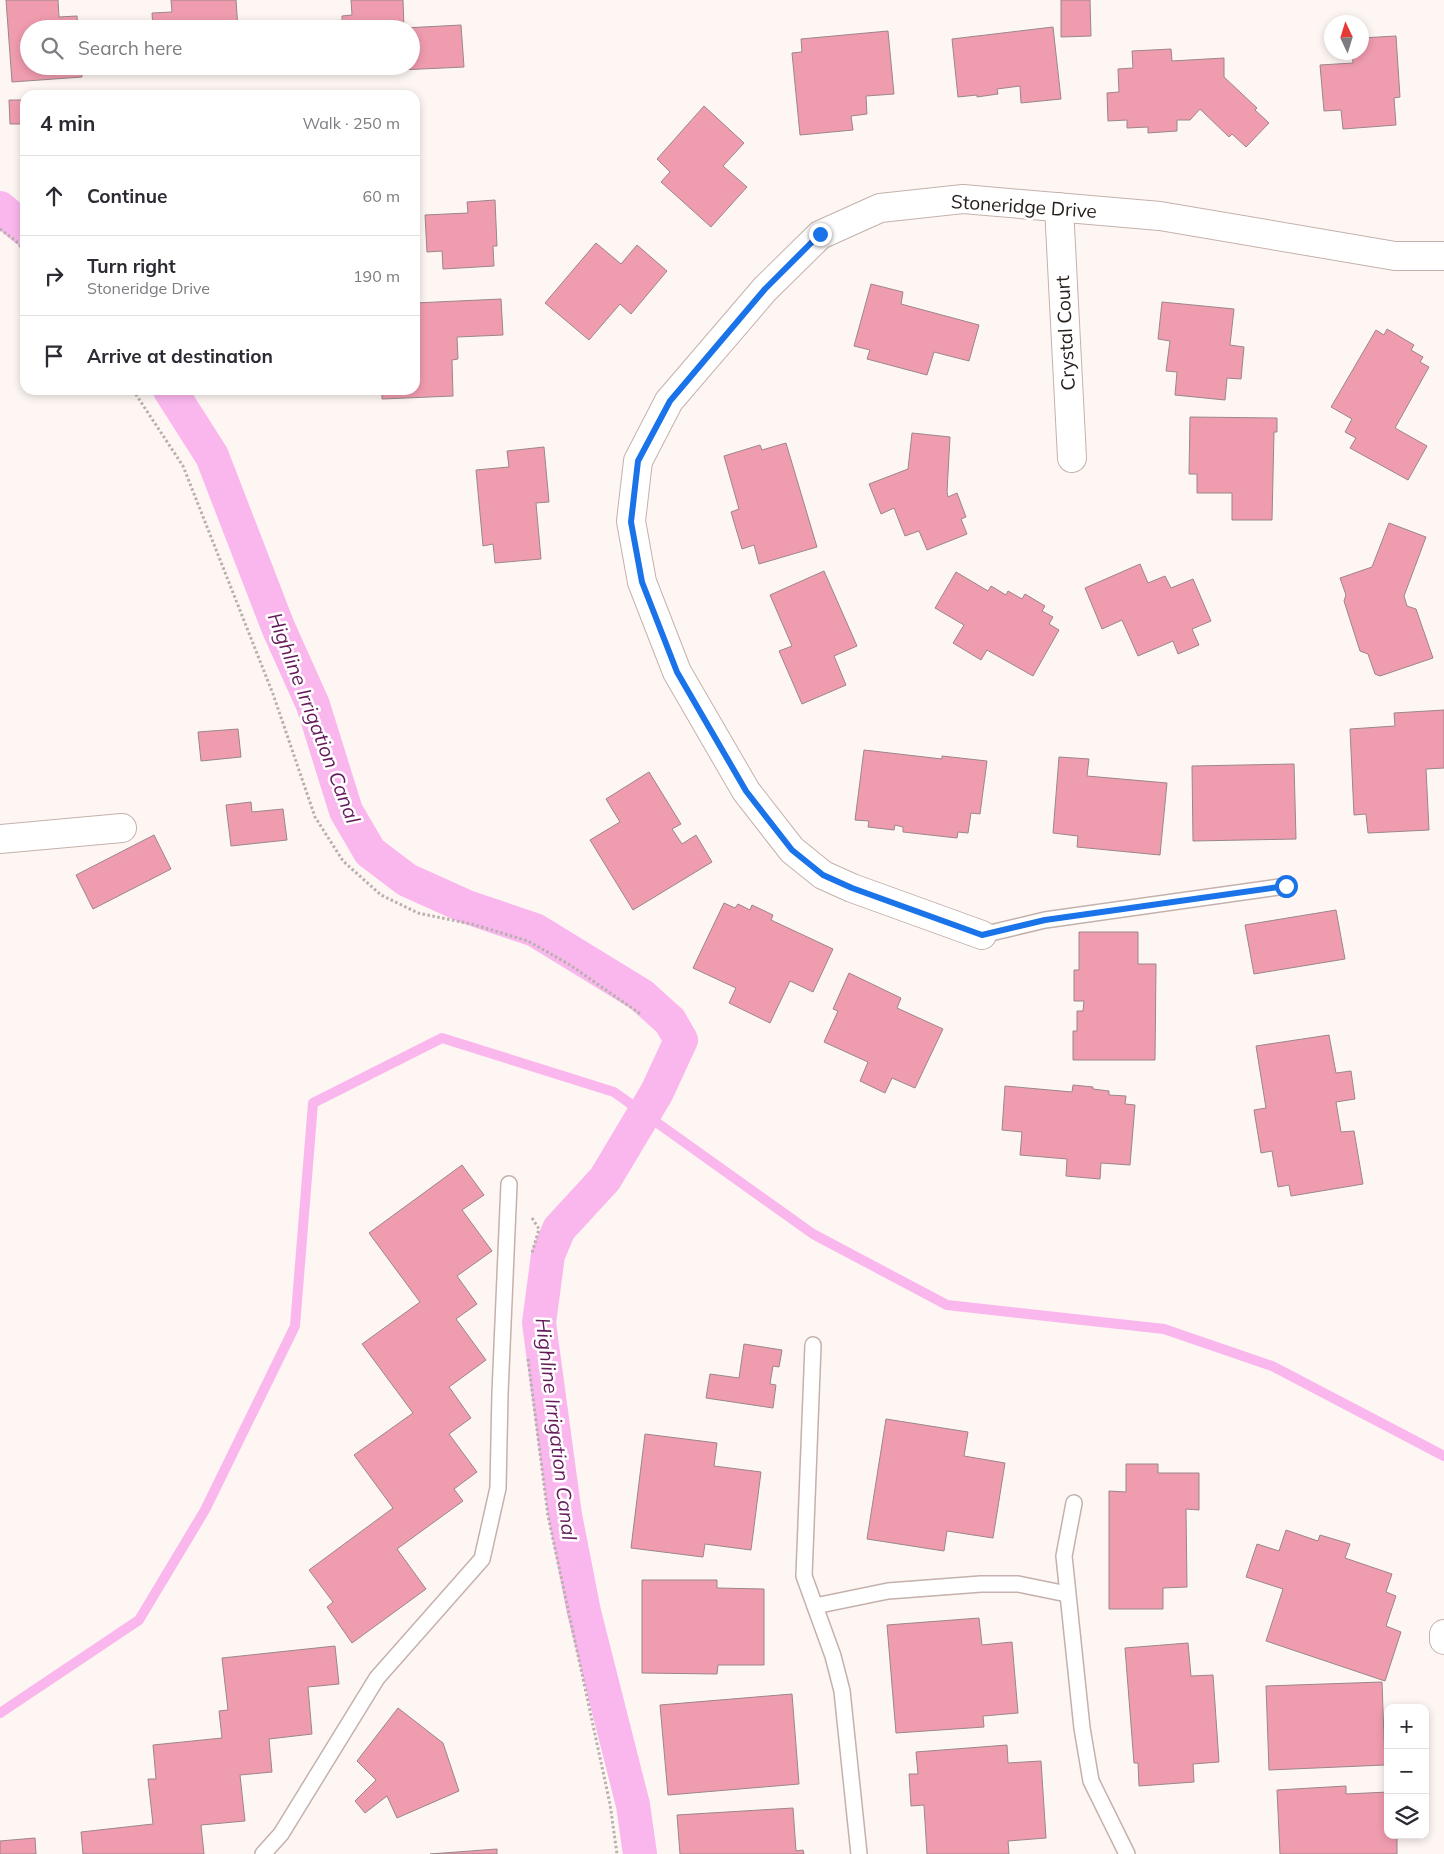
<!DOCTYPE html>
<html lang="en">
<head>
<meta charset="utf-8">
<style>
  body { margin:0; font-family:Mulish,sans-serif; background:#f7f7f7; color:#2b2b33 }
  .controls { position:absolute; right:15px; bottom:15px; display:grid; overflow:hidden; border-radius:10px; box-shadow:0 2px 8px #0003 }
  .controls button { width:45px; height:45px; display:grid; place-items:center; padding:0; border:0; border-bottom:1px solid #e1e1e2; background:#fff; color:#2b2b33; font:25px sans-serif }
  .compass { position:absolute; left:1324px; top:15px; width:45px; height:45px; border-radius:50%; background:#fff; box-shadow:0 2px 8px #0003; rotate:356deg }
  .stop { position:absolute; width:15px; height:15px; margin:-11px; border:4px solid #1a73e8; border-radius:50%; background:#fff }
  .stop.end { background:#1a73e8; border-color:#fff; box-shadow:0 1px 5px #0008 }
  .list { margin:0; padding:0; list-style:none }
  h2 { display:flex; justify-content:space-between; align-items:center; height:65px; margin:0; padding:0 20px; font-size:21px }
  h2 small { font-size:16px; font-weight:400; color:#7c7c81 }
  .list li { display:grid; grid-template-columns:32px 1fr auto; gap:15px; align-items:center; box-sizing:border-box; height:80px; padding:0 20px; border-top:1px solid #e1e1e2 }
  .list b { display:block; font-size:19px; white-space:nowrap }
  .list p { margin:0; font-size:16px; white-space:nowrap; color:#7c7c81 }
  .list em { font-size:16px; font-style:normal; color:#7c7c81 }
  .icon { flex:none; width:28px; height:28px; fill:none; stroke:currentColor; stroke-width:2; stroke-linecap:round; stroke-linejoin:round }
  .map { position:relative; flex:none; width:1444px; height:1854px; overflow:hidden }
  .search { position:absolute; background:#fff; box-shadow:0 2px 8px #0003; left:20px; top:20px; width:400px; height:55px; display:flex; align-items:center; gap:12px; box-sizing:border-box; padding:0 18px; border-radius:28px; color:#7c7c81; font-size:19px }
  .panel { position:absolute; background:#fff; box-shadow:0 2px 8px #0003; left:20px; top:90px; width:400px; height:305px; border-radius:15px }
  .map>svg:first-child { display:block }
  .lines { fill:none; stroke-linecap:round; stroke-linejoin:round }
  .stream { stroke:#fab7ed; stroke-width:10 }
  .canal { stroke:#fab7ed; stroke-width:34 }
  .building { fill:#f09caf; stroke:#9b868a }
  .lane-casing { stroke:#c5b1ab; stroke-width:18 }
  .street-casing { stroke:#c5b1ab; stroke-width:30 }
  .path { stroke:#b7b0ad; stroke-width:3; stroke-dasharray:2.5 2.5; stroke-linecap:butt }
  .lane { stroke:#fff; stroke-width:15 }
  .street { stroke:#fff; stroke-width:28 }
  .route { stroke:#1a73e8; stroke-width:6 }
  .labels { text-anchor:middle; stroke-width:5; stroke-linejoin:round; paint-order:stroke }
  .street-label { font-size:19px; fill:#27201d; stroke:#fff }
  .water-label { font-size:20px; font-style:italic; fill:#64195a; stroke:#fff }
</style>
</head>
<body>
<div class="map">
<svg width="1444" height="1854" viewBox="0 0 1444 1854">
  <rect width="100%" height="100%" fill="#fef6f3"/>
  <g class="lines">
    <path class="stream" d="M0 1713 139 1620 205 1510 295 1326 313 1103 442 1038 614 1092 813 1234 947 1305 1164 1329 1272 1366 1444 1456"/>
    <g class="canal">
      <path d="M0 208 25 229"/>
      <path d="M170 390 212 456 278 627 313 705 346 811 370 852 407 880 467 907 535 930 641 995 670 1021 681 1040 657 1092 605 1179 559 1229 548 1255 539 1323 565 1515 584 1612 633 1805 640 1854"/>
    </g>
  </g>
  <g class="building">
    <path d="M6 0H58L59 17 77 16 78 29H29V66H81L82 77 12 82Z"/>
    <path d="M171 0H236L238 29H153L152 13 172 12Z"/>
    <path d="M351 0H403L404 28 461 25 464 67 400 70V66H411V29H342V16L352 15Z"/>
    <path d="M1061 0H1090L1091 36 1061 37Z"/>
    <path d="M1053 27 1061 99 1021 103 1020 86 997 89 998 94 977 97V95L958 97 952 39Z"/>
    <path d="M888 31 894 94 866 96 867 114 851 116 853 130 800 135 792 53 802 52 801 39Z"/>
    <path d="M1396 36 1400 97 1394 98 1396 125 1343 129 1341 110 1324 111 1320 65 1353 63 1352 52H1362V38Z"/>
    <path d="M1171 49 1172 61 1224 58V77L1257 108 1255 110 1269 123 1246 147 1232 134 1229 137 1200 109 1190 120H1177V131L1148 133V127L1127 128V120L1108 121 1107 93 1119 92 1118 69 1133 68 1132 51Z"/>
    <path d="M9 100H25V124H10Z"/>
    <path d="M704 106 744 143 723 166 747 187 711 227 661 182 670 172 657 159Z"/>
    <path d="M495 200 497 246H493L494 266 443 269 442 251 427 252 425 215 468 213 467 202Z"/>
    <path d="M596 243 621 264 637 245 667 271 631 314 620 304 589 340 545 303Z"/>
    <path d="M871 284 903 292 901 304 979 325 969 361 934 352 927 375 867 359 870 350 854 346Z"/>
    <path d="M501 299 503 335 457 337 458 359 452 360 453 396 382 399V390H415V303Z"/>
    <path d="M1162 302 1234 309 1230 345 1244 347 1241 379 1227 378 1225 400 1175 395 1177 372 1166 371 1170 341 1158 339Z"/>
    <path d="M1387 329 1414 345 1411 350 1423 357 1420 362 1429 367 1395 428 1427 446 1408 480 1350 448 1356 438 1345 432 1352 419 1331 407 1376 330 1384 335Z"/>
    <path d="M1190 417 1277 418V432H1274L1272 520H1232V493H1197V474H1189Z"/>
    <path d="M912 433 950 437 947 492 948 497 957 493 966 517 961 519 967 534 927 550 919 531 905 536 894 508 881 514 869 484 908 469Z"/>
    <path d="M786 443 817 547 759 564 754 545 742 549 731 512 739 509 724 456 760 445 762 450Z"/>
    <path d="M544 447 549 502 536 503 541 559 495 563 493 544 483 546 476 470 509 467 507 451Z"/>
    <path d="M1389 523 1426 537 1404 596 1407 606 1416 609 1433 658 1380 676 1375 674 1368 654 1360 651 1344 601 1346 595 1340 578 1372 567Z"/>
    <path d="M1140 564 1148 583 1165 576 1171 588 1193 579 1211 621 1192 629 1199 645 1178 654 1173 641 1138 656 1122 620 1102 629 1085 588Z"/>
    <path d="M824 571 857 646 834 656 846 685 802 704 779 651 792 646 770 595Z"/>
    <path d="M956 572 988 591 991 586 1006 595 1008 591 1022 599 1025 594 1045 606 1042 611 1053 617 1049 624 1059 630 1033 676 987 650 981 660 953 643 964 625 935 608Z"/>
    <path d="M1444 710V768L1426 769 1429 830 1368 833 1366 814 1354 815 1350 729 1395 726 1394 713Z"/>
    <path d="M238 729 241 757 201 761 198 732Z"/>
    <path d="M864 750 942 759V756L987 761 980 814 971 813 968 833 958 832 957 838 903 832V827L895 825 894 830 868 827 869 821 855 820Z"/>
    <path d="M1059 757 1089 759 1087 776 1167 783 1160 855 1077 847 1078 836 1053 833Z"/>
    <path d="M1294 764 1296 839 1193 841 1192 766Z"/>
    <path d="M649 772 681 824 672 829 682 844 696 835 712 862 633 910 590 840 620 822 606 799Z"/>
    <path d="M251 802 252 812 283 809 287 840 231 846 226 805Z"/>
    <path d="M154 835 171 869 93 909 76 875Z"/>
    <path d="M724 903 735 908 738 904 750 910 752 905 773 915 771 920 833 949 813 992 790 981 770 1023 729 1003 736 988 693 968Z"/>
    <path d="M1336 910 1345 959 1254 974 1245 925Z"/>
    <path d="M1079 932H1138V964H1156L1155 1060H1073V1031H1077V1011H1083L1084 1001H1074V970H1079Z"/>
    <path d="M849 973 901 998 897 1008 943 1029 915 1088 892 1078 885 1093 860 1081 868 1062 824 1042 838 1011 833 1009Z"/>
    <path d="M1329 1035 1336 1073 1351 1071 1355 1099 1336 1102 1341 1132 1354 1131 1363 1184 1291 1196 1289 1185 1278 1187 1272 1151 1261 1153 1254 1110 1266 1108 1256 1046Z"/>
    <path d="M1073 1085 1093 1087V1089L1109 1091V1095L1126 1096 1125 1104 1135 1105 1130 1165 1101 1163 1100 1179 1066 1176 1067 1159 1020 1155 1022 1132 1002 1130 1005 1086 1072 1092Z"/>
    <path d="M462 1165 484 1195 462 1210 492 1251 457 1276 477 1304 456 1319 486 1360 449 1387 471 1418 449 1434 477 1472 454 1489 463 1501 397 1549 426 1589 352 1643 327 1607 333 1602 309 1570 393 1508 354 1455 413 1413 362 1344 420 1302 369 1233Z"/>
    <path d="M744 1344 782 1350 779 1367 773 1366 770 1384 776 1385 773 1408 706 1398 710 1374 739 1378Z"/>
    <path d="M886 1419 968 1432 964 1456 1005 1463 993 1538 947 1531 944 1551 867 1539Z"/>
    <path d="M645 1434 717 1443 714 1466 761 1472 751 1550 705 1544 703 1557 631 1548Z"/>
    <path d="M1126 1464H1158V1473H1199V1510L1186 1509 1187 1587 1163 1588V1609H1109V1491L1126 1492Z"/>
    <path d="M1286 1530 1318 1541 1320 1535 1350 1544 1345 1558 1392 1574 1386 1592 1396 1596 1386 1626 1401 1632 1385 1681 1266 1641 1283 1589 1246 1577 1257 1544 1279 1551Z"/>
    <path d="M642 1580H717V1588L764 1589V1665H718L717 1674 642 1673Z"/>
    <path d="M979 1618 982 1645 1012 1642 1018 1713 983 1716 984 1727 896 1733 887 1625Z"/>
    <path d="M1188 1643 1191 1676 1213 1675 1219 1762 1193 1764 1194 1782 1139 1786 1138 1763H1134L1125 1648Z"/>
    <path d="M335 1646 339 1684 308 1687 312 1734 269 1739 272 1772 240 1775 245 1821 201 1825 204 1854H83L81 1832 153 1824 148 1779H156L153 1745 222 1738 219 1711 228 1710 222 1658Z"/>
    <path d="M1382 1682 1385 1765 1269 1770 1266 1686Z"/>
    <path d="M792 1694 799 1784 668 1795 660 1705Z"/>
    <path d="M398 1708 443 1743 459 1791 397 1818 387 1796 365 1813 355 1801 376 1780 357 1761Z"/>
    <path d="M1007 1745 1008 1763 1041 1761 1046 1838 1008 1841 1009 1854H927L924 1805 911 1806 909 1774H918L916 1752Z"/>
    <path d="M1346 1786V1794L1388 1792V1835H1397V1854H1280L1277 1790Z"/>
    <path d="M793 1808 796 1851 803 1850 804 1854H680L677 1815Z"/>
    <path d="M35 1838 36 1854H0V1841Z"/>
    <path d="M497 1849V1854H430Z"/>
  </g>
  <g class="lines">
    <defs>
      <g id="lane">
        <path d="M982 935 1045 920 1286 886"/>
        <path d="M813 1345 804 1576 833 1656 842 1691 859 1854"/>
        <path d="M1074 1503 1064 1556 1082 1728 1091 1781 1127 1854"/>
        <path d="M815 1606 888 1591 981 1584H1018L1067 1594"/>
        <path d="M263 1854 281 1834 377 1678 482 1559 498 1488 500 1393 509 1184"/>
      </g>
      <g id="street">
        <path d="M1059 207 1072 458"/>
        <path d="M0 839 122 828"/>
        <path d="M982 935 852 888 823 875 792 850 746 791 677 672 642 582 631 521 638 461 669 401 765 289 820 235 880 208 963 199 1160 216 1395 256H1444"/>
        <path d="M1444 1634V1640"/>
      </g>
    </defs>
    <use href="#lane" class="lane-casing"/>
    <use href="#street" class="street-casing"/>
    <g class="path">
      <path d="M0 229 16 241 25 252"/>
      <path d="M133 390 183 466 273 694 315 817 343 861 381 895 418 913 472 924 528 941 570 965 642 1015"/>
      <path d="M532 1218 539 1229 532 1253"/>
      <path d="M528 1359 548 1516 610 1804 617 1854"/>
    </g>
    <use href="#lane" class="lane"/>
    <use href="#street" class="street"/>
  </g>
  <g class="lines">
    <path class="route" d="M820 234 765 289 670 401 638 461 631 522 642 582 677 672 746 791 792 850 823 875 852 888 982 935 1045 920 1286 886"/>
  </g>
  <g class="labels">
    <g class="street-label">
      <text transform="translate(1024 206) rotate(4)" y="7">Stoneridge Drive</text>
      <text transform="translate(1065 333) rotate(-93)" y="7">Crystal Court</text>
    </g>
    <g class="water-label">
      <text transform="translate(314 718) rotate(69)" y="7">Highline Irrigation Canal</text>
      <text transform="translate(556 1429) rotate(83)" y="7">Highline Irrigation Canal</text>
    </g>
  </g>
</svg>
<div class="controls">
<button>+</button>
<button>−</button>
<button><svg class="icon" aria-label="layers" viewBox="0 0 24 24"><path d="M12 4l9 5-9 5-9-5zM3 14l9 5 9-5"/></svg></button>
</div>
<svg class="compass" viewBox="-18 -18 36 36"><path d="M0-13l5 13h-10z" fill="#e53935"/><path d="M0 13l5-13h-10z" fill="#7c7c81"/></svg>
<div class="stop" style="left:1286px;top:886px"></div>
<div class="stop end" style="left:820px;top:234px"></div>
<div class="search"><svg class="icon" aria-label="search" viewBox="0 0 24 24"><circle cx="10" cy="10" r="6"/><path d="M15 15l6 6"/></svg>Search here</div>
<section class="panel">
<h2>4 min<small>Walk · 250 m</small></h2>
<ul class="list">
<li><svg class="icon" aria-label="ahead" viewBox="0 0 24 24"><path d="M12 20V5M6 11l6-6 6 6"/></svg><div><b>Continue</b></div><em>60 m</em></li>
<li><svg class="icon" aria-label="right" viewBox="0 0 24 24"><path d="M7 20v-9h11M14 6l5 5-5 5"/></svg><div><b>Turn right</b><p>Stoneridge Drive</p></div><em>190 m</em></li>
<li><svg class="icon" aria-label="arrive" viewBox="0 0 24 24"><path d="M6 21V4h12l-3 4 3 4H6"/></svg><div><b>Arrive at destination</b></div></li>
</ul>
</section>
</div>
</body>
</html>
